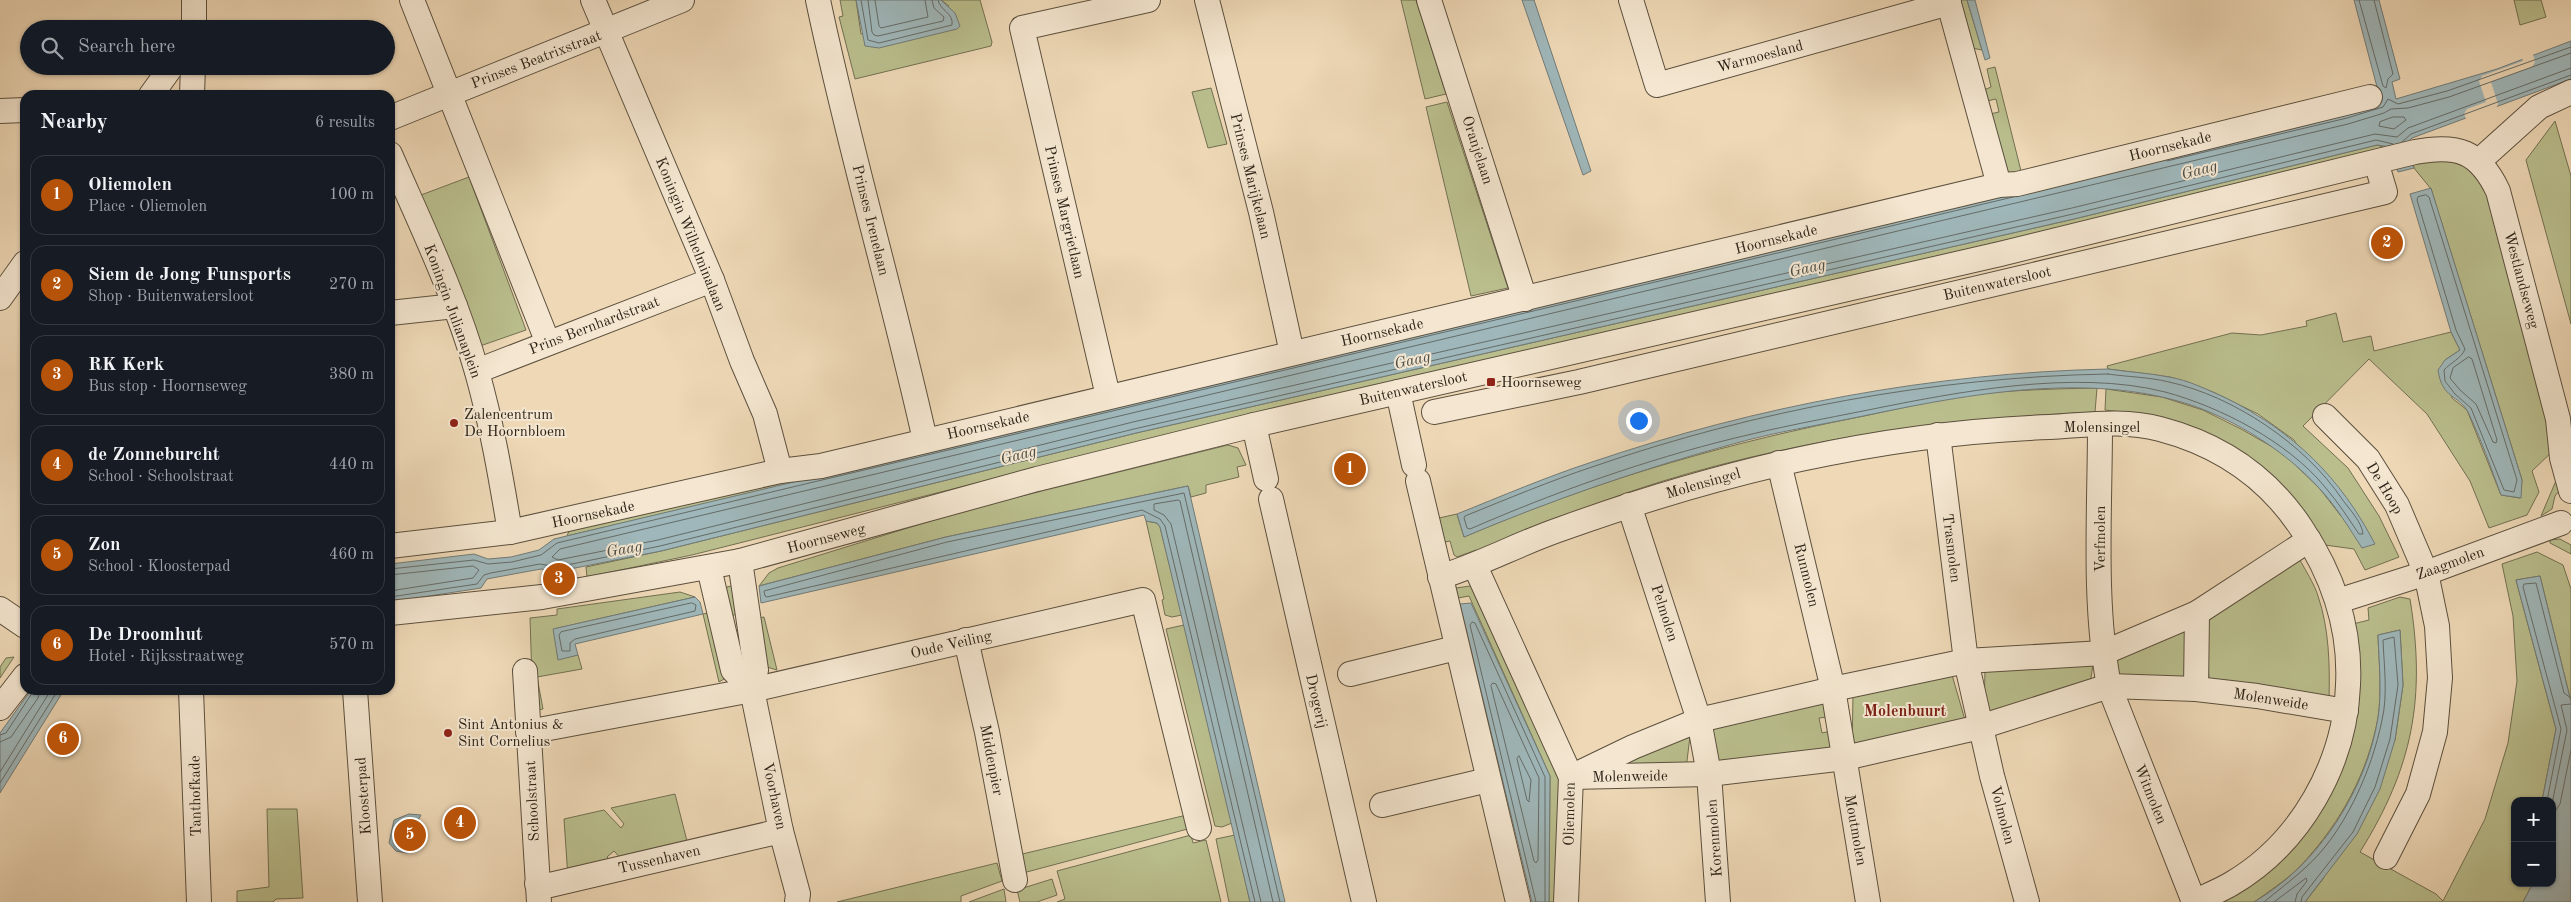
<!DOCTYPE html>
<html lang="en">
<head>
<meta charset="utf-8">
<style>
  body { margin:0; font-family:"Old Standard TT",serif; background:#20242c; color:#f1f3f6 }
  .controls { position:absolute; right:15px; bottom:15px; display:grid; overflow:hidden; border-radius:10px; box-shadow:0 1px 4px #0004 }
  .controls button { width:45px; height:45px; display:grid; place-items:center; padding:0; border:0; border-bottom:1px solid #363941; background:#171b24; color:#f1f3f6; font:25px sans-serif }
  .you { position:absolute; left:1638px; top:420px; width:18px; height:18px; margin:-12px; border:4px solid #fff; border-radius:50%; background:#1a73e8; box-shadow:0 0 0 8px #1a73e833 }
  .badge { display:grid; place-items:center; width:32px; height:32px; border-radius:50%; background:#b45309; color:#fff; font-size:16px; font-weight:700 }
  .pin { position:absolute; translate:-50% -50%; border:2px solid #fff; box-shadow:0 1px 5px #0006 }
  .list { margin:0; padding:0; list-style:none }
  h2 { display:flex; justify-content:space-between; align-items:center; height:65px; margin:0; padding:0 20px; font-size:21px }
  h2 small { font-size:16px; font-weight:400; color:#9ea1a6 }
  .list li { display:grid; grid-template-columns:32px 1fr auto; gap:15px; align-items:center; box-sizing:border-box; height:80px; margin:0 10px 10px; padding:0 10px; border:1px solid #363941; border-radius:15px }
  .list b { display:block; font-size:19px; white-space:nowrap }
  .list p { margin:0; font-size:16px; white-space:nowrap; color:#9ea1a6 }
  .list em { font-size:16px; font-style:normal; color:#9ea1a6 }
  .icon { flex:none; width:28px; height:28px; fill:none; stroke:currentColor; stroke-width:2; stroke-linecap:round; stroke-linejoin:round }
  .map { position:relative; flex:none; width:2571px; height:902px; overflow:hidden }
  .search { position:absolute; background:#171b24; box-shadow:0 1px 4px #0004; left:20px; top:20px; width:375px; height:55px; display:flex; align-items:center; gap:12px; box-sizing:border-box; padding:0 18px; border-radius:28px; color:#9ea1a6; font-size:19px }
  .panel { position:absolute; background:#171b24; box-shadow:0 1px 4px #0004; left:20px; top:90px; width:375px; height:605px; border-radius:15px }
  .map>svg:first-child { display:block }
  .green { fill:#babe8d; stroke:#727052 }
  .water { fill:#9fb7ba; stroke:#717b78 }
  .pier { fill:#eed8b6 }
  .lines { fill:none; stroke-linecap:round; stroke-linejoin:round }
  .shore { stroke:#656c68; stroke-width:1 }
  .minor-casing { stroke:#5c503e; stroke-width:26 }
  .minor { stroke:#f4e6d0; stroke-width:24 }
  .poi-dot { fill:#8f2418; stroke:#f4e6d0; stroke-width:2 }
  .labels { text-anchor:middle; stroke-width:4; stroke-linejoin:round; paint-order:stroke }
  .street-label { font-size:15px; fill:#2b2216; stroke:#f4e6d0 }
  .poi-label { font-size:15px; fill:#2b2216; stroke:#f4e6d0; text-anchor:start }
  .water-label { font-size:16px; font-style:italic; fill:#4e4f47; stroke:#f4e6d0 }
  .neighbourhood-label { font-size:16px; font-weight:bold; fill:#7a1f14; stroke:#f4e6d0 }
</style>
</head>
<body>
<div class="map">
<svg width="2571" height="902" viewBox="0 0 2571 902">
  <rect width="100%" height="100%" fill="#eed8b6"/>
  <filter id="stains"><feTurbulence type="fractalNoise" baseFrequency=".004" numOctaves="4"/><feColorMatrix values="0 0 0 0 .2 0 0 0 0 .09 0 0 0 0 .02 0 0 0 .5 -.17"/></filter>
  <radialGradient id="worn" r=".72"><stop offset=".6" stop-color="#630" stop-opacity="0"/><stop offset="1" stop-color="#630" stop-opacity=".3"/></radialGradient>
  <g class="green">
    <path d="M840 0H856L861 34 949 6 941 0H980L992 42 991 46 855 79 839 17 843 16Z"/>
    <path d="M1401 0H1416L1446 94 1425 99Z"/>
    <path d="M1959 0H1967L1982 50 1972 48Z"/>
    <path d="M2514 0H2541L2546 17 2520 25Z"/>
    <path d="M1995 67 2022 175H2008L1990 114 1999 112 1996 99 1987 101 1984 90 1991 87 1987 69Z"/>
    <path d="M1211 88 1227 144 1208 148 1192 92Z"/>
    <path d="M1447 102 1508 288 1471 296 1426 107Z"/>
    <path d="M2555 121 2571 176V324L2526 160Z"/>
    <path d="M2377 145 2383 147 2385 151 2075 225 1138 442 692 555 587 577 586 567 661 551 1136 433 2074 219Z"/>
    <path d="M2431 160C2461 160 2469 168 2490 188L2555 449 2532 471 2539 492 2527 515 2489 528 2470 481 2427 414 2369 359 2303 426 2348 468 2379 516 2399 557 2365 570 2354 549 2325 545 2296 501 2264 468 2137 414 2105 410 2106 389 2162 397 2203 410 2241 429 2283 453 2320 489 2341 516 2294 440 2258 414 2213 392 2170 377 2108 369 2107 366 2232 333 2261 335 2307 326 2306 321 2336 313 2343 342 2371 336 2374 351 2451 332 2460 350 2445 360 2452 398 2467 410 2501 495 2520 498 2522 480 2431 189 2414 168 2413 164Z"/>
    <path d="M469 177 526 330 480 346 413 198Z"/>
    <path d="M2097 388 2095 412C1938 419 1781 441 1632 491 1579 509 1529 531 1478 553L1476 550 1457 557 1454 555 1450 541 1445 542 1439 518 1457 514 1464 537C1586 484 1709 448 1839 421 1876 414 1913 405 1950 398 1997 390 2048 389 2097 388Z"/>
    <path d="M1228 445 1238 448 1246 465 1237 467 1239 477 1206 485V493L1191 497 1188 486 946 537 759 586 769 573 778 568 969 509Z"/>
    <path d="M803 474 819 477 567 536 569 531Z"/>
    <path d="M2558 476 2563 486 2555 496 2552 509 2541 516Z"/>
    <path d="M1146 521 1157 523 1160 527 1182 615 1172 617 1165 615 1162 600 1164 599Z"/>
    <path d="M2560 539 2571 545V554L2550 543V540Z"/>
    <path d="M2537 552 2563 565 2571 589V702L2540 576 2516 580 2556 729 2542 801H2515V883H2533L2523 902H2305L2323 879 2395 740 2403 685 2400 630 2378 635C2379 662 2382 691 2378 718 2368 772 2341 822 2304 862 2292 876 2275 887 2260 898L2254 902H2209L2321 802 2353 624 2369 620 2368 608 2400 597 2410 599C2426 698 2413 767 2360 852L2436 894 2443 901 2485 819 2508 743 2517 681 2513 616 2502 564Z"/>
    <path d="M2299 558C2305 570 2314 583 2318 596 2329 628 2330 665 2329 699L2209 680 2206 621Z"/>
    <path d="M1477 585 1562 776 1557 902H1549L1550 776 1469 596 1458 598 1456 588Z"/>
    <path d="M731 586 736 592 741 613 727 617 724 594 727 587Z"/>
    <path d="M680 592 695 597 554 629 558 659 578 655 582 669 537 677 543 709 533 711 530 618 557 615V609Z"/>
    <path d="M708 613 727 672 724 679 719 682 703 614Z"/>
    <path d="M764 617 777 670 767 667 758 618Z"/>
    <path d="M2189 622 2186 681 2119 680 2113 652Z"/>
    <path d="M1184 625 1232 823 1222 827 1215 826 1166 629Z"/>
    <path d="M14 657 0 678V667L6 658Z"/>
    <path d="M2094 657 2090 685 1984 718 1985 668Z"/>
    <path d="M1950 668 1965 720 1852 753 1853 693Z"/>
    <path d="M1824 699 1828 717 1819 718 1822 733 1831 731 1836 754 1718 768 1705 723Z"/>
    <path d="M1691 728 1686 769 1618 772 1636 749Z"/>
    <path d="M675 794 689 849 625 863 614 851 607 857 617 867 568 878 564 819 604 810 621 828 624 824 611 808Z"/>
    <path d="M267 809H297L303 898 276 899 273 902H237V891L269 887Z"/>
    <path d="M1191 814 1195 827 1023 873 1018 855Z"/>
    <path d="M1191 835 1193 843 1206 840 1221 902H1057L1065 899 1057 871Z"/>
    <path d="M1235 835 1250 902H1229L1216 839Z"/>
    <path d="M997 863 1002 881 961 896V902H837Z"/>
    <path d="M1052 879 1057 895 1037 902H1020L1017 890Z"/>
    <path d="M1004 889 1006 902H969Z"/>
  </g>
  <g class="water">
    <path d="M856 0H941L955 13 960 26 957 29 879 48 865 46Z"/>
    <path d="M1522 0H1534L1591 171 1583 175Z"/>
    <path d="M1967 0H1975L1990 58 1985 60Z"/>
    <path d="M2354 0H2379L2400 79 2392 82 2396 99 2497 69 2571 41V79L2412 138 2407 143 2414 168 2398 172 2390 147 2377 145 2074 219 1136 433 661 551 555 572 541 569 492 578 487 579 481 588 390 602V564L474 554 488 559 511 557 539 550 554 539 2274 130 2381 102Z"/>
    <path d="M2431 188 2522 480 2521 498 2501 495C2491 468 2481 439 2468 412 2459 395 2442 399 2438 370L2445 360 2460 350 2451 332 2410 194Z"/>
    <path d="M2108 369C2128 372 2149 373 2169 377 2188 380 2208 390 2226 398 2294 432 2340 477 2375 544L2362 548C2349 528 2336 506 2319 488 2288 454 2245 426 2202 409 2097 369 1969 394 1863 416 1820 425 1775 432 1733 444 1641 469 1552 500 1464 537L1457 514C1502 496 1546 477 1592 462 1757 406 1933 373 2108 369Z"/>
    <path d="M1188 486 1285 902H1250L1160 527 1157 523 1146 521 1144 515 761 603 759 586 946 537Z"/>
    <path d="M2540 576 2571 702V902H2523L2533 883H2552V801H2542L2556 729 2516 580Z"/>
    <path d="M695 597 700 602 703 614 575 644 578 655 558 660 553 629Z"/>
    <path d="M1471 603 1550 776 1549 902H1532L1460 604Z"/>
    <path d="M2400 630 2403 685 2395 740 2380 789 2357 834 2305 902H2254C2318 865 2366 791 2378 718 2382 691 2379 662 2378 635Z"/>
    <path d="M31 690H64L0 793V733Z"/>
    <path d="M409 814 421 815 417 822 418 845 407 853 396 851 389 843 394 820Z"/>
  </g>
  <path class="pier" d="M2533 54 2535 62 2532 67 2491 82 2498 104 2496 109 2467 121 2464 114 2467 109 2486 102 2479 81 2482 76 2523 61 2522 58Z"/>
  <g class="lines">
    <g class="shore">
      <path d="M861 0 868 40 879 43 952 25C954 13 940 11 938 0"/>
      <path d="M868 0 872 32 874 35 878 36 943 21 944 17 934 8 932 0"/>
      <path d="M875 0 879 26 881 28 928 17 925 0"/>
      <path d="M2359 0 2383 86 2386 88 2388 79 2393 74 2374 0"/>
      <path d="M2571 53 2449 97 2408 108 2391 109 2384 113 2348 124 560 549 552 557 558 560 658 540 1133 422 2072 208 2375 134 2397 137 2408 128 2571 68"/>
      <path d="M2393 117H2404L2406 120 2394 129 2379 126 2380 122Z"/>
      <path d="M2402 142 2411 134 2571 75"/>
      <path d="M2167 161 2347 118 2383 107 2388 99 2398 104 2447 91 2571 47"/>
      <path d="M2426 195 2429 197 2517 480 2514 492 2504 490 2471 408 2455 394 2445 381 2444 370C2450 363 2462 358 2465 349L2456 330 2417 200 2418 197Z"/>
      <path d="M2469 357 2472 359 2497 440 2496 443 2493 442 2476 404 2460 390 2450 378 2453 368Z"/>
      <path d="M2108 374C2128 377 2149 377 2169 382 2233 396 2305 444 2342 499 2349 509 2362 522 2363 534H2359C2348 518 2338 502 2325 487 2288 442 2221 407 2165 392 2075 369 1957 392 1868 410 1823 419 1779 427 1735 438 1645 460 1555 492 1470 529L1467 528 1464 518 1465 516C1507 499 1550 481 1592 467 1756 410 1935 377 2108 374Z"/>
      <path d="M390 569 474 560 488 564 512 562 541 555 557 543 2013 197"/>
      <path d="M390 575 473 566 479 570 473 578 390 591"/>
      <path d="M390 597 477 584 484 575 491 573 540 564 557 567 660 546 1134 429 2073 214 2376 140 2393 144"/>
      <path d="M692 603 696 605 695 611 575 639 570 643V651H562L559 635 561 632Z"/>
      <path d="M1493 683 1496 684 1539 778 1538 860 1536 863 1534 861 1491 686Z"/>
      <path d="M0 735 6 733 34 690"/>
      <path d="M0 742 11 737 38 698 40 690"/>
      <path d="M1519 756 1531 780 1529 802 1527 800 1517 759Z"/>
      <path d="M0 772 51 690"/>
      <path d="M0 783 58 690"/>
      <path d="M2547 801 2561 729 2523 587 2524 584 2536 583 2564 693 2571 698"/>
      <path d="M2552 804 2567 730 2561 705 2571 704"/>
      <path d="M2552 816 2560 804 2571 750"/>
      <path d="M409 820 412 822 413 842 406 848 399 846 394 841 397 825Z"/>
      <path d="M1255 902 1165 526 1160 519 1142 510 767 597 765 596 764 591 947 542 1184 493 1280 902"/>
      <path d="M1261 902 1171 524 1164 515 1154 510V504L1178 500 1180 501 1273 902"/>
      <path d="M1536 902 1470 625 1472 622 1475 623 1545 777V902"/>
      <path d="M2264 902C2277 891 2292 880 2305 868 2344 834 2372 770 2382 720 2388 695 2384 666 2383 640L2394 637 2398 685 2390 739 2375 787 2353 832 2302 897 2301 902"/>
      <path d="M2274 902 2306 878 2307 881 2297 894 2295 902"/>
    </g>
    <defs>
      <g id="minor">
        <path d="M194 0V29"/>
        <path d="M412 0 548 343"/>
        <path d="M593 0 712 280 742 361 765 414 780 471"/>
        <path d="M818 0C849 148 892 292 925 440"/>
        <path d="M1207 0 1261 212 1292 353"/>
        <path d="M1429 0 1525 299"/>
        <path d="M1631 0 1657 85 1949 3"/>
        <path d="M1948 0 1999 185"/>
        <path d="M151 95 172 66"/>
        <path d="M192 95 193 66"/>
        <path d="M0 111 25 110"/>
        <path d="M390 118 682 0"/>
        <path d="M390 154C421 225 456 297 477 372 492 425 501 478 510 532"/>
        <path d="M2479 161 2539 107 2571 92"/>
        <path d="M0 298 25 263"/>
        <path d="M390 313 455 306"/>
        <path d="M477 371 712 280"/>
        <path d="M1398 392 1414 465"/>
        <path d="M1108 396 1022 28 1148 0"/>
        <path d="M1434 412 1579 382 2385 192 2376 162"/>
        <path d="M2325 416 2368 459 2397 505 2426 573 2437 626 2440 678 2435 732 2418 794 2386 857"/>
        <path d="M1254 425 1266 479"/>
        <path d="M2100 425C2100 511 2093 601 2109 686L2194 902"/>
        <path d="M1938 435 1966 661 1992 776 2027 902"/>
        <path d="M1779 463 1833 689 1868 902"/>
        <path d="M1418 481 1518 902"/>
        <path d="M1271 499 1364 902"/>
        <path d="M1629 505 1699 720 1709 774 1718 902"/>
        <path d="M390 546 510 532 780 471 821 466 1999 185 2017 184 2370 97"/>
        <path d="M740 561 756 670 752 690 781 831 798 894 797 902"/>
        <path d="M1475 566 1571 777 1566 902"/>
        <path d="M709 568 733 670 752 690"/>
        <path d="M1440 577C1482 564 1520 543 1561 529 1720 472 1880 433 2050 427 2086 425 2125 419 2160 429 2221 445 2268 477 2302 529 2333 576 2351 628 2348 685 2345 764 2301 843 2231 884 2219 891 2206 896 2194 902"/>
        <path d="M2338 601 2426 573 2561 523"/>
        <path d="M0 609 25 626"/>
        <path d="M390 613 542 597 740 561 1037 479 1254 425 2000 254 2415 152C2458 144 2479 151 2498 191L2558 419 2562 458 2571 491"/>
        <path d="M966 640 987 732 1015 880"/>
        <path d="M525 671 539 902"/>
        <path d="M1350 674 1456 648"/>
        <path d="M2196 689 2197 613"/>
        <path d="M191 690 199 902"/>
        <path d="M355 690 370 902"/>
        <path d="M0 708 25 676"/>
        <path d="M528 732 752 690 1143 600 1199 828"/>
        <path d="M1577 774 1633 747 1699 720 1833 689 1966 661 2103 653 2197 613 2309 540"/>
        <path d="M1571 777 1709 774 1845 758 1980 727 2109 686 2196 689 2257 696 2346 711"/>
        <path d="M1382 805 1488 780"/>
        <path d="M537 884 550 885 781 831"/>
      </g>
    </defs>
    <use href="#minor" class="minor-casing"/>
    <use href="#minor" class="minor"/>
  </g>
  <g class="poi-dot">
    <rect x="1486" y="377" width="10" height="10" rx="2.5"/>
    <circle cx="454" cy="423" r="5"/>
    <circle cx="448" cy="733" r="5"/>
  </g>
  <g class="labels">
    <g class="street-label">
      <text transform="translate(1760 56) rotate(-15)" y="5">Warmoesland</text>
      <text transform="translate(536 59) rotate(-21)" y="5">Prinses Beatrixstraat</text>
      <text transform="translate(2170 146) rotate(-14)" y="5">Hoornsekade</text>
      <text transform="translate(1478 150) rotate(72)" y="5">Oranjelaan</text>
      <text transform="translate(1251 176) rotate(76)" y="5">Prinses Marijkelaan</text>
      <text transform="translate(1065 212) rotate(77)" y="5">Prinses Margrietlaan</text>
      <text transform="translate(871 220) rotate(76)" y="5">Prinses Irenelaan</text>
      <text transform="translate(691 234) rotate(68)" y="5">Koningin Wilhelminalaan</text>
      <text transform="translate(1776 239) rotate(-14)" y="5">Hoornsekade</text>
      <text transform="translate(2522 280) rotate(75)" y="5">Westlandseweg</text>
      <text transform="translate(1997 283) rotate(-13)" y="5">Buitenwatersloot</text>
      <text transform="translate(453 311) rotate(70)" y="5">Koningin Julianaplein</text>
      <text transform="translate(594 325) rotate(-21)" y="5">Prins Bernhardstraat</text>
      <text transform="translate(1382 332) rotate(-13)" y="5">Hoornsekade</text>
      <text transform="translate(1413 388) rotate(-13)" y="5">Buitenwatersloot</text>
      <text transform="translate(988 425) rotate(-13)" y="5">Hoornsekade</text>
      <text x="2102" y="432">Molensingel</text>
      <text transform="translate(1703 483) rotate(-16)" y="5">Molensingel</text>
      <text transform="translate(2385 488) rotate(59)" y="5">De Hoop</text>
      <text transform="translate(593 514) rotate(-12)" y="5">Hoornsekade</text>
      <text transform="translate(826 538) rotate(-15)" y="5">Hoornseweg</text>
      <text transform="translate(2100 539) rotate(-90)" y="5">Verfmolen</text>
      <text transform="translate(1952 548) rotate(83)" y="5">Trasmolen</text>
      <text transform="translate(2450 563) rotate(-20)" y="5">Zaagmolen</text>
      <text transform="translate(1807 575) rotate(76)" y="5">Runmolen</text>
      <text transform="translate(1665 613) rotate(72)" y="5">Pelmolen</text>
      <text transform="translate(951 644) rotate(-13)" y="5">Oude Veiling</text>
      <text transform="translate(2271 699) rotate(9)" y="5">Molenweide</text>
      <text transform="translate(1317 701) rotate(77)" y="5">Drogerij</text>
      <text transform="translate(992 760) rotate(79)" y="5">Middenpier</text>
      <text transform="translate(1630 776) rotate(-1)" y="5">Molenweide</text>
      <text transform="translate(2151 794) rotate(68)" y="5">Witmolen</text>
      <text transform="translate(195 796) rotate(-91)" y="5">Tanthofkade</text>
      <text transform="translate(363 796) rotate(-94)" y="5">Kloosterpad</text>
      <text transform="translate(775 796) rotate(78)" y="5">Voorhaven</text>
      <text transform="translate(532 801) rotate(-93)" y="5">Schoolstraat</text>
      <text transform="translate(1569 814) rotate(-89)" y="5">Oliemolen</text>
      <text transform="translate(2003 815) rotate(75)" y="5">Volmolen</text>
      <text transform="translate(1856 830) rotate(80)" y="5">Moutmolen</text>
      <text transform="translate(1714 838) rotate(-94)" y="5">Korenmolen</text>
      <text transform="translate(659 859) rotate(-13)" y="5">Tussenhaven</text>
    </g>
    <g class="poi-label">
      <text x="1501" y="387">Hoornseweg</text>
      <text x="464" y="419">Zalencentrum<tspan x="464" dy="17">De Hoornbloem</tspan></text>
      <text x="458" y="729">Sint Antonius &amp;<tspan x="458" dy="17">Sint Cornelius</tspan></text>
    </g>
    <g class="water-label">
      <text transform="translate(2199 169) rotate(-15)" y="6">Gaag</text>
      <text transform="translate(1807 267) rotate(-13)" y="6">Gaag</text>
      <text transform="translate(1412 359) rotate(-13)" y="6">Gaag</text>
      <text transform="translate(1018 454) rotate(-14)" y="6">Gaag</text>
      <text transform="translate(624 548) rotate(-10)" y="6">Gaag</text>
    </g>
    <g class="neighbourhood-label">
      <text x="1905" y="716">Molenbuurt</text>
    </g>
  </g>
  <rect width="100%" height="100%" filter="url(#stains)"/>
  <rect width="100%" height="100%" fill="url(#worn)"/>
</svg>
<div class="controls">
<button>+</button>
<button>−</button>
</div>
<div class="you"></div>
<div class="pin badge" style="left:1350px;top:469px">1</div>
<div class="pin badge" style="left:2387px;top:243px">2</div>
<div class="pin badge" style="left:559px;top:579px">3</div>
<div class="pin badge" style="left:460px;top:823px">4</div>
<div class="pin badge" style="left:410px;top:835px">5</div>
<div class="pin badge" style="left:63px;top:739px">6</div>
<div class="search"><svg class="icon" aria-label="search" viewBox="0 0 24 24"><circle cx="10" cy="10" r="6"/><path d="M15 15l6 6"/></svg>Search here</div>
<section class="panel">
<h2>Nearby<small>6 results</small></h2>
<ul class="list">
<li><span class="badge">1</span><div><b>Oliemolen</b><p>Place · Oliemolen</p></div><em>100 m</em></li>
<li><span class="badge">2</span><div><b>Siem de Jong Funsports</b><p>Shop · Buitenwatersloot</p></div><em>270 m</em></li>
<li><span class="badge">3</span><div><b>RK Kerk</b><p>Bus stop · Hoornseweg</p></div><em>380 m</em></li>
<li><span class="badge">4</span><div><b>de Zonneburcht</b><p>School · Schoolstraat</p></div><em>440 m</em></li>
<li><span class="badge">5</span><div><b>Zon</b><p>School · Kloosterpad</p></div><em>460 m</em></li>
<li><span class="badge">6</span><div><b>De Droomhut</b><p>Hotel · Rijksstraatweg</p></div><em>570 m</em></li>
</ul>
</section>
</div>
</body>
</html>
